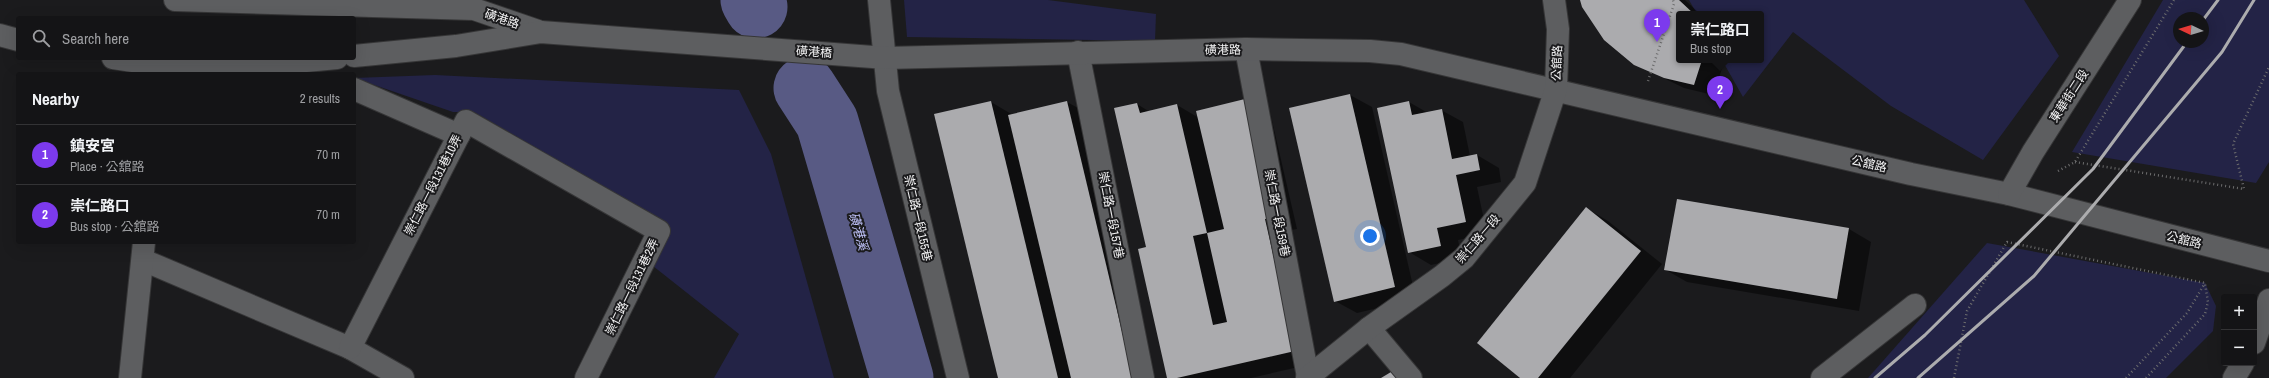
<!DOCTYPE html>
<html lang="en">
<head>
<meta charset="utf-8">
<style>
  body { margin:0; font-family:"Archivo Narrow","Noto Sans TC",sans-serif; background:#212123; color:#f1f3f6 }
  .controls { position:absolute; right:12px; bottom:12px; display:grid; overflow:hidden; border-radius:4px; box-shadow:0 4px 16px #0002 }
  .controls button { width:36px; height:36px; display:grid; place-items:center; padding:0; border:0; border-bottom:1px solid #333335; background:#141416; color:#f1f3f6; font:20px sans-serif }
  .compass { position:absolute; left:2173px; top:12px; width:36px; height:36px; border-radius:50%; background:#141416; box-shadow:0 4px 16px #0002; rotate:274deg }
  .you { position:absolute; left:1370px; top:236px; width:14px; height:14px; margin:-10px; border:3px solid #fff; border-radius:50%; background:#1a73e8; box-shadow:0 0 0 6px #1a73e833 }
  .badge { display:grid; place-items:center; width:26px; height:26px; border-radius:50%; background:#7c3aed; color:#fff; font-size:13px; font-weight:700 }
  .pin { position:absolute; translate:-50% -33px; filter:drop-shadow(0 1px 2px #0008) }
  .pin::after { content:''; position:absolute; top:21px; width:14px; height:12px; background:inherit; clip-path:polygon(0 0,100% 0,50% 100%) }
  .popup { position:absolute; left:1676px; top:11px; width:88px; height:52px; box-sizing:border-box; display:grid; place-content:center; border-radius:4px; background:#141416; filter:drop-shadow(0 1px 3px #0005); font-size:13px; white-space:nowrap; color:#9d9ea1 }
  .popup b { font-size:15px; color:#f1f3f6 }
  .popup::after { content:''; position:absolute; left:50%; top:100%; margin-left:-8px; border:8px solid transparent; border-top-color:#141416 }
  .list { margin:0; padding:0; list-style:none }
  h2 { display:flex; justify-content:space-between; align-items:center; height:52px; margin:0; padding:0 16px; font-size:17px }
  h2 small { font-size:13px; font-weight:400; color:#9d9ea1 }
  .list li { display:grid; grid-template-columns:26px 1fr auto; gap:12px; align-items:center; box-sizing:border-box; height:60px; padding:0 16px; border-top:1px solid #333335 }
  .list b { display:block; font-size:15px; white-space:nowrap }
  .list p { margin:0; font-size:13px; white-space:nowrap; color:#9d9ea1 }
  .list em { font-size:13px; font-style:normal; color:#9d9ea1 }
  .icon { flex:none; width:22px; height:22px; fill:none; stroke:currentColor; stroke-width:2; stroke-linecap:round; stroke-linejoin:round }
  .map { position:relative; flex:none; width:2269px; height:378px; overflow:hidden }
  .search { position:absolute; background:#141416; box-shadow:0 4px 16px #0002; left:16px; top:16px; width:340px; height:44px; display:flex; align-items:center; gap:10px; box-sizing:border-box; padding:0 14px; border-radius:4px; color:#9d9ea1; font-size:15px }
  .panel { position:absolute; background:#141416; box-shadow:0 4px 16px #0002; left:16px; top:72px; width:340px; height:172px; border-radius:4px }
  .map>svg:first-child { display:block }
  .green { fill:#232346; fill-rule:evenodd }
  .shadow { fill:#0007 }
  .lines { fill:none; stroke-linecap:round; stroke-linejoin:round }
  .river { stroke:#585a84; stroke-width:63 }
  .building { fill:#ababae }
  .minor-casing { stroke:#363637; stroke-width:24 }
  .path { stroke:#6c6c6d; stroke-width:2.5; stroke-dasharray:1 3; stroke-linecap:butt }
  .minor { stroke:#5d5e60; stroke-width:22 }
  .rail { stroke:#acacae; stroke-width:3 }
  .labels { text-anchor:middle; stroke-width:4; stroke-linejoin:round; paint-order:stroke }
  .street-label { font-size:12px; fill:#f4f4f5; stroke:#1b1b1d }
  .water-label { font-size:13px; font-style:italic; fill:#bec1f8; stroke:#1b1b1d }
</style>
</head>
<body>
<div class="map">
<svg width="2269" height="378" viewBox="0 0 2269 378">
  <rect width="100%" height="100%" fill="#1b1b1d"/>
  <g class="green">
    <path d="M904 0H1048L1156 14 1155 41 907 37Z"/>
    <path d="M1689 0H2024L2059 56 1983 160 1891 106 1793 32 1743 97 1722 60H1761V14H1697Z"/>
    <path d="M2163 0H2269V162L2256 183 2072 152ZM2179 18H2203V42H2179Z"/>
    <path d="M435 75 739 90 771 154 834 378H714L739 334 653 266 664 222 474 112H453L354 78Z"/>
    <path d="M1987 243 2205 283 2216 306 2213 331 2166 378H1868Z"/>
  </g>
  <g class="shadow">
    <path d="M1581 0H1685L1700 14H1679V60H1725L1713 95 1684 88 1635 64Z"/>
    <path d="M1350 95 1372 107 1416 299 1357 313 1335 301Z"/>
    <path d="M1249 100 1270 112 1297 229 1286 231 1316 363 1251 378H1169L1147 248 1137 104 1150 112 1177 105 1199 118Z"/>
    <path d="M991 102 1013 115 1067 102 1089 114 1151 378H999Z"/>
    <path d="M1409 102 1428 113 1441 110 1463 122 1470 156 1477 155 1499 168 1501 182 1477 187 1487 234 1458 240 1462 258 1431 265 1409 252 1378 109Z"/>
    <path d="M1677 200 1849 229 1871 242 1859 311 1687 282 1666 270Z"/>
    <path d="M1586 208 1608 221 1662 264 1570 378H1522Z"/>
  </g>
  <g class="lines">
    <g class="river">
      <path d="M752 0 756 7"/>
      <path d="M805 88 827 122 902 378"/>
    </g>
  </g>
  <g class="building">
    <path d="M1580 0H1679L1694 14H1679V60H1702L1694 85 1664 78 1634 65 1604 40 1582 7Z"/>
    <path d="M1350 94 1395 287 1334 302 1289 108Z"/>
    <path d="M1249 98 1276 217 1265 219 1295 351 1177 378H1167L1138 249 1146 247 1114 108 1137 103 1140 113 1177 104 1207 233 1193 236 1213 325 1227 322 1207 233 1224 229 1196 111Z"/>
    <path d="M991 101 1015 200 1058 378H998L982 313 934 114Z"/>
    <path d="M1067 101 1105 260 1133 378H1071L1008 115Z"/>
    <path d="M1409 101 1412 115 1442 109 1452 159 1477 154 1480 170 1456 175 1466 222 1437 228 1441 246 1408 253 1377 108Z"/>
    <path d="M1677 199 1849 228 1837 299 1664 270Z"/>
    <path d="M1586 207 1641 251 1538 378H1520L1477 343Z"/>
    <path d="M1396 369 1401 378H1381Z"/>
  </g>
  <g class="lines">
    <defs>
      <g id="minor">
        <path d="M175 0 474 9 538 31"/>
        <path d="M879 0 888 91 958 378"/>
        <path d="M0 35 18 40"/>
        <path d="M1246 49 1308 377"/>
        <path d="M1078 52 1143 378"/>
        <path d="M354 56 456 46 541 32 886 58 1246 49 1370 51 1401 54 1911 174 2009 194 2269 261"/>
        <path d="M113 58 153 64 265 65 337 58"/>
        <path d="M354 89 459 135"/>
        <path d="M2009 194 2033 152 2130 0"/>
        <path d="M143 260 350 348 403 378"/>
        <path d="M1369 328 1411 378"/>
        <path d="M2254 343 2269 300"/>
        <path d="M350 348 466 121 659 231 586 378"/>
        <path d="M130 378 144 242"/>
        <path d="M1307 378 1369 328 1442 276 1464 258 1525 183 1556 89 1558 29 1554 0"/>
        <path d="M1822 378 1915 305"/>
        <path d="M2234 378 2243 363"/>
      </g>
    </defs>
    <use href="#minor" class="minor-casing"/>
    <g class="path">
      <path d="M1648 81 1674 4 1673 0"/>
      <path d="M2075 162 2244 189 2233 144 2269 67"/>
      <path d="M2058 171 2075 162 2174 0"/>
      <path d="M1954 378 1967 311 2007 242 2205 283"/>
      <path d="M2126 378 2187 313 2205 283"/>
      <path d="M2146 378 2205 314 2208 302 2205 284"/>
    </g>
    <use href="#minor" class="minor"/>
    <g class="rail">
      <path d="M2203 20 2218 0"/>
      <path d="M1875 378 1925 335 2093 169 2187 42"/>
      <path d="M1918 378 2034 276 2222 52 2254 0"/>
    </g>
  </g>
  <g class="labels">
    <g class="street-label">
      <text transform="translate(502 19) rotate(19)" y="4">磺港路</text>
      <text transform="translate(1223 50) rotate(-1)" y="4">磺港路</text>
      <text transform="translate(814 52) rotate(4)" y="4">磺港橋</text>
      <text transform="translate(1557 63) rotate(-88)" y="4">公舘路</text>
      <text transform="translate(2069 96) rotate(-57)" y="4">東華街二段</text>
      <text transform="translate(1869 164) rotate(13)" y="4">公舘路</text>
      <text transform="translate(433 185) rotate(-63)" y="4">崇仁路一段131巷10弄</text>
      <text transform="translate(1277 213) rotate(79)" y="4">崇仁路一段159巷</text>
      <text transform="translate(1111 215) rotate(79)" y="4">崇仁路一段157巷</text>
      <text transform="translate(918 218) rotate(77)" y="4">崇仁路一段155巷</text>
      <text transform="translate(1478 239) rotate(-49)" y="4">崇仁路一段</text>
      <text transform="translate(2184 240) rotate(14)" y="4">公舘路</text>
      <text transform="translate(632 287) rotate(-64)" y="4">崇仁路一段131巷2弄</text>
    </g>
    <g class="water-label">
      <text transform="translate(859 231) rotate(74)" y="5">磺港溪</text>
    </g>
  </g>
</svg>
<div class="controls">
<button>+</button>
<button>−</button>
</div>
<svg class="compass" viewBox="-18 -18 36 36"><path d="M0-13l5 13h-10z" fill="#e53935"/><path d="M0 13l5-13h-10z" fill="#9d9ea1"/></svg>
<div class="you"></div>
<div class="pin badge" style="left:1657px;top:42px">1</div>
<div class="pin badge" style="left:1720px;top:109px">2</div>
<div class="popup"><b>崇仁路口</b>Bus stop</div>
<div class="search"><svg class="icon" aria-label="search" viewBox="0 0 24 24"><circle cx="10" cy="10" r="6"/><path d="M15 15l6 6"/></svg>Search here</div>
<section class="panel">
<h2>Nearby<small>2 results</small></h2>
<ul class="list">
<li><span class="badge">1</span><div><b>鎮安宮</b><p>Place · 公舘路</p></div><em>70 m</em></li>
<li><span class="badge">2</span><div><b>崇仁路口</b><p>Bus stop · 公舘路</p></div><em>70 m</em></li>
</ul>
</section>
</div>
</body>
</html>
